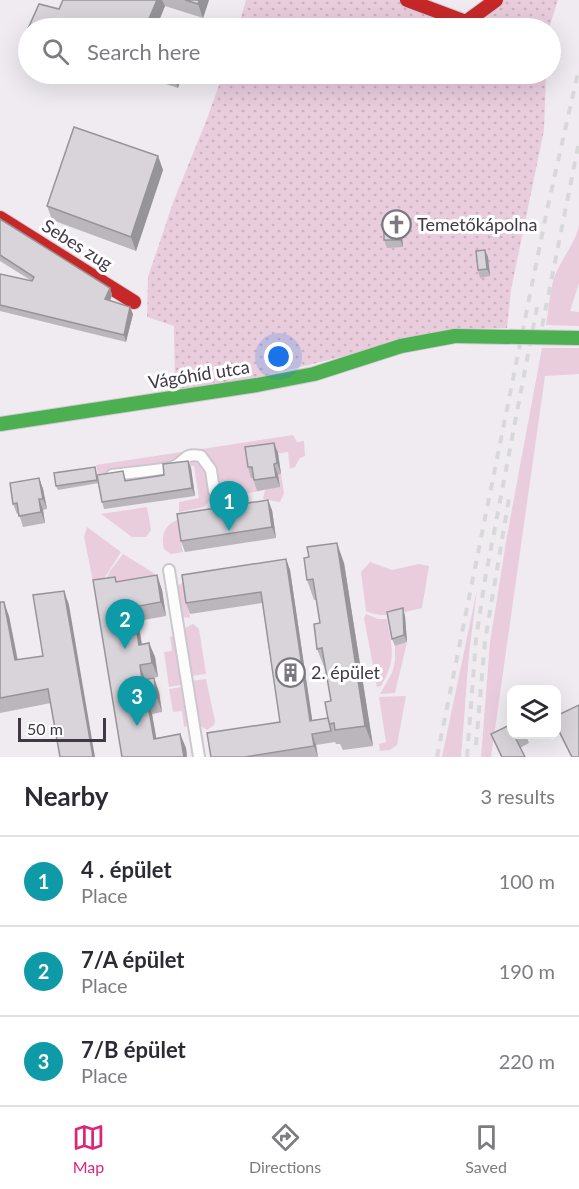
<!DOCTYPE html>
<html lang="en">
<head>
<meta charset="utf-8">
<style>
  body { margin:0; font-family:Lato,sans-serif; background:#f2f2f3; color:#2b2b33 }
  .controls { position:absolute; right:18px; bottom:18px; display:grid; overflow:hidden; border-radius:12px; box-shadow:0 6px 24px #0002 }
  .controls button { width:54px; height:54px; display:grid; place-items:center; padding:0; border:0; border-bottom:2px solid #e1e1e2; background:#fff; color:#2b2b33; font:30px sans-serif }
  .scale { position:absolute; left:18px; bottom:15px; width:88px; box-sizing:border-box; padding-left:6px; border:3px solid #413846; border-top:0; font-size:16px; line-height:21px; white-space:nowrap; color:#413846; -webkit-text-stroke:4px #fff; paint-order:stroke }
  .you { position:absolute; left:279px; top:357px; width:21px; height:21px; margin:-15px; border:4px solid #fff; border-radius:50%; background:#1a73e8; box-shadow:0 0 0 9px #1a73e833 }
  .badge { display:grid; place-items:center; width:39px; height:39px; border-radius:50%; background:#db2777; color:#fff; font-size:20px; font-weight:700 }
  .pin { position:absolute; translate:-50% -50px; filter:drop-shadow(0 2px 3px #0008) }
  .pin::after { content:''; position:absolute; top:32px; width:21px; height:18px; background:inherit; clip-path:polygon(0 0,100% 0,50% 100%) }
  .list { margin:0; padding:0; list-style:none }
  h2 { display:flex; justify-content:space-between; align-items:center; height:78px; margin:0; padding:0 24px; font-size:26px }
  h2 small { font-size:20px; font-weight:400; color:#7c7c81 }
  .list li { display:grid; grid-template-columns:39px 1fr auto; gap:18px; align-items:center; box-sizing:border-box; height:90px; padding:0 24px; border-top:2px solid #e1e1e2 }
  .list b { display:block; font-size:22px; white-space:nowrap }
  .list p { margin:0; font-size:20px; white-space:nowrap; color:#7c7c81 }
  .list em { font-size:20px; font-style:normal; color:#7c7c81 }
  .icon { flex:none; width:33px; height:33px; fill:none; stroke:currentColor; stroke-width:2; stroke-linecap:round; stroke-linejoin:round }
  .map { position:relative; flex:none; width:579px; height:757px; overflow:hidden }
  .search { position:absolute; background:#fff; box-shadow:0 6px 24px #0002; left:18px; right:18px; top:18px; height:66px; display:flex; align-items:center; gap:15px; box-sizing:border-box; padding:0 21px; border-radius:33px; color:#7c7c81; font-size:22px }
  .sheet { height:348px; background:#fff }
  nav { display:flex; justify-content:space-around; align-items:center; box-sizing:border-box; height:84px; border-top:2px solid #e1e1e2; background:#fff; font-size:16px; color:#7c7c81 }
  nav a { display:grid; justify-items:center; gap:3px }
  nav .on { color:#db2777 }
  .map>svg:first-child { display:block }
  .grass { fill:#e9cddd }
  .park { fill:url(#park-dots) }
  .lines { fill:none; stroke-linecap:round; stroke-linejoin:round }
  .street-casing { stroke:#cbc7cd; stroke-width:14 }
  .fast-casing { stroke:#d2c9d5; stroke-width:16 }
  .jam-casing { stroke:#d2c9d5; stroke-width:16 }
  .street { stroke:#fdfcfd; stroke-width:10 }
  .fast { stroke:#4caf50; stroke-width:14 }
  .jam { stroke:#c62828; stroke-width:14 }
  .rail { stroke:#d9d8d9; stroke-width:4; stroke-dasharray:8 8; stroke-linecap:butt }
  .fast-bridge-casing { stroke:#d2c9d5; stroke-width:16; stroke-linecap:butt }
  .fast-bridge { stroke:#4caf50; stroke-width:14 }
  .wall { fill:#bab6bb }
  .shaded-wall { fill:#979499 }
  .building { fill:#d8d4da; stroke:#979499; stroke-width:1.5 }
  .labels { text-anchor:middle; stroke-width:6; stroke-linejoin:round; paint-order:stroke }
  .poi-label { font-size:18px; fill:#413846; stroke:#fff; text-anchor:start }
  .street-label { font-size:18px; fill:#413846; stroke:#fff }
</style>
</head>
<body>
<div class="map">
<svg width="579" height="757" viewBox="0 0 579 757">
  <defs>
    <pattern id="park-dots" width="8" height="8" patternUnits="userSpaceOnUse" patternTransform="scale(1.5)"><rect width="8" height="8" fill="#e9cddd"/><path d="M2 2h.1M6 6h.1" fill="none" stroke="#c9b1bf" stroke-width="1.8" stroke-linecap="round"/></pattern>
  </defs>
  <rect width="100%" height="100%" fill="#efebf1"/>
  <g class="grass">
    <path d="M579 225V283L570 311 579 312V326L546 325C549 309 550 286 556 273 563 257 576 242 579 225Z"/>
    <path d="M542 348H579V374L545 376 491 757H481L490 642 507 536Z"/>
    <path d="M293 435 297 442 304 441 305 456 300 458 295 467 290 469 288 452 249 458 255 478 280 487 278 475 281 474 284 493 280 502 263 499 265 490 232 496 228 506 222 504 218 499 203 454 175 463 98 474 96 465Z"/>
    <path d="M199 459 207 470 210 500 204 507 179 512V502L199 498 194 466 179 467 184 462Z"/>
    <path d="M147 507 151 530 146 537H132L101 514Z"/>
    <path d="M177 520 183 552 171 554 164 549C161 535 164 526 177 520Z"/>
    <path d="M87 527 121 552 98 588 94 586 84 537Z"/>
    <path d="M123 554 152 572 159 578 101 589 110 571Z"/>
    <path d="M370 562 392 570 419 564 429 566 422 608C403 612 385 620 366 611L361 572Z"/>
    <path d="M184 582 190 618 182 617 177 586Z"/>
    <path d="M477 590 469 654 461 757H442Z"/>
    <path d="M366 614 378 619H387C392 649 397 659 381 686L377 687 364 618Z"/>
    <path d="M193 624 199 629 206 674 191 676 184 634 185 628Z"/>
    <path d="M173 636 181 685 169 687 164 652 172 651 170 637Z"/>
    <path d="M407 642 395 693 380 694 392 673 395 661V646Z"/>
    <path d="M206 679 215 721 214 725 207 730 199 725 191 681Z"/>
    <path d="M181 687 187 726 184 727 182 711 173 712 169 689Z"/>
    <path d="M406 696 397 745 390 750 380 751 379 744 386 742 379 697Z"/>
  </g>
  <g class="park">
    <path d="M246 0H408L452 16 480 10 496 0H558L549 28H238Z"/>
    <path d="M223 74H546L544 130 511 290 507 328 454 329 244 381 175 390 174 326 147 317 148 277 174 200 205 124Z"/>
  </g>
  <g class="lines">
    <defs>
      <g id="street">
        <path d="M112 475C124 473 167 470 175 466 187 460 183 453 201 456L211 470 214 491"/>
        <path d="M169 570 199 757"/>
      </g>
      <path id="fast" d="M0 424 257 385 314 374 401 346 455 336"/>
      <g id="jam">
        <path d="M407 0 466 22 496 0"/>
        <path d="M0 218 134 302"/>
      </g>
    </defs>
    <use href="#street" class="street-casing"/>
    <use href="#fast" class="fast-casing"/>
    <use href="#jam" class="jam-casing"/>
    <use href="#street" class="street"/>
    <use href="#fast" class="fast"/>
    <use href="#jam" class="jam"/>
    <g class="rail">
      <path d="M539 342 579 142"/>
      <path d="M476 745 485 641 510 492"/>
      <path d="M437 757 547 210 579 68"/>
      <path d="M467 757 476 640 484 585 537 307"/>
    </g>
    <defs>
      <path id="fast-bridge" d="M455 336 579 338"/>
    </defs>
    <use href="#fast-bridge" class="fast-bridge-casing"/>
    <use href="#fast-bridge" class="fast-bridge"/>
  </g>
  <g class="wall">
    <path d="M63 0H209L203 18 165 6 156 28H28V54L23 40 39 4 59 9Z"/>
    <path d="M135 74H182L178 88Z"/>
    <path d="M158 156 163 170 136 251 52 220 47 206Z"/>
    <path d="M0 219 110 288 112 295 110 301 133 314 126 342 0 311V274L32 281 0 261Z"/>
    <path d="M402 235 403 247 387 248 384 240Z"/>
    <path d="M485 250 488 257 490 276 480 278 478 270Z"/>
    <path d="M274 443 278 453 281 474 278 475 280 487 257 491 253 478H251L248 467Z"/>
    <path d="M188 461 191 468 195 496 104 509 102 502 126 478V481L164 475Z"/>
    <path d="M95 467 99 483 58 490 56 486Z"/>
    <path d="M39 478 43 489 47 509 43 510 45 523 23 527 19 514H17L13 504Z"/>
    <path d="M272 510 276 538 185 552 181 541Z"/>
    <path d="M286 559 290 570 312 720 328 718 331 701 326 669H325L317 649 320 623 316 600H314L307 580 344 563 373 746 343 750 340 744H336L335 742 316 745 318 757H211L280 722 262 603 190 614 186 603Z"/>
    <path d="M157 575 162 590 166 616 138 621 142 644 149 643 155 657 158 677 145 679 159 692 162 712 152 714 156 738 180 734 186 748 187 757H122L115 577 117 582Z"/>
    <path d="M64 591 69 605 51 703 0 713V602L9 616 18 660 43 656Z"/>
    <path d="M405 616 407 642 395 646 392 639Z"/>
    <path d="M556 716 579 757 570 755 556 727Z"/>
    <path d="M491 734 526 735 529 743 520 748 525 757H501Z"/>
  </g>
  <g class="shaded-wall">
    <path d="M157 0H162L165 6 156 28H145Z"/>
    <path d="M199 0H209L203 18 198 4Z"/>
    <path d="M172 74H182L178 88Z"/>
    <path d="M158 156 163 170 136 251 131 237Z"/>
    <path d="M400 228 402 235 403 247 400 240Z"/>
    <path d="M485 250 488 257 490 276 487 269Z"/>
    <path d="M110 288 112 295 108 306 105 299Z"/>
    <path d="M130 307 133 314 126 342 124 335Z"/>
    <path d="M274 443 278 453 281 474 277 463Z"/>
    <path d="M188 461 191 468 195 496 192 488Z"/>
    <path d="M274 464 278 475 280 487 276 477Z"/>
    <path d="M39 478 43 489 47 509 43 499Z"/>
    <path d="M39 499 43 510 45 523 41 512Z"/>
    <path d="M268 500 272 510 276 538 272 527Z"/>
    <path d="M337 543 344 563 373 746 365 726Z"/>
    <path d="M286 559 290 570 314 732 310 721Z"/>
    <path d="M157 575 162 590 166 616 161 602Z"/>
    <path d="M64 591 69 605 95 757H93Z"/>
    <path d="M4 602 9 616 20 674 15 660Z"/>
    <path d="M133 607 138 621 144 659 139 645Z"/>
    <path d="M403 608 405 616 407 642 404 635Z"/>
    <path d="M149 643 155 657 158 677 152 663Z"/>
    <path d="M140 665 145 679 147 694 142 680Z"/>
    <path d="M154 678 159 692 162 712 157 698Z"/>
    <path d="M147 699 152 714 159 753 154 739Z"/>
    <path d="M180 734 186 748 187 757H184Z"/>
    <path d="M312 734 316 745 318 757 314 746Z"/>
  </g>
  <g class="building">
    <path d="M63 0H157L145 28H28V41L23 40 39 4 59 9Z"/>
    <path d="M185 0H199L198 4Z"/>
    <path d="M74 127 158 156 131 237 47 206Z"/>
    <path d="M0 219 110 288 105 299 130 307 124 335 0 305V274L32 281 34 277 0 255Z"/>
    <rect x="384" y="228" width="16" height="12"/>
    <path d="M485 250 487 269 478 270 476 251Z"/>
    <path d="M274 443 277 463 274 464 276 477 254 480 252 467H248L245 447Z"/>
    <path d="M188 461 192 488 102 502 97 475 123 471 125 481 164 475 163 464Z"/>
    <path d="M95 467 97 480 56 486 54 473Z"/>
    <path d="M39 478 43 499H39L41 512 19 516 17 503 13 504 10 483Z"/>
    <path d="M268 500 272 527 181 541 177 514Z"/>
    <path d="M337 543 365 726 335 730 334 723 329 724 325 702 331 701 322 648 317 649 314 624 320 623 313 579 307 580 304 558 309 557 307 547Z"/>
    <path d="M286 559 310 721 328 718 331 731 312 734 314 746 245 757H211L207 733 280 722 261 592 186 603 182 575Z"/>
    <path d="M157 575 161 602 133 607 139 645 149 643 152 663 140 665 142 680 154 678 157 698 147 699 154 739 180 734 184 757H122L93 580 115 577 116 582Z"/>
    <path d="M64 591 93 757H60L48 689 0 698V602H4L15 660 43 656 33 595Z"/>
    <path d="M403 608 404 635 392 639 387 612Z"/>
    <path d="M579 705V757H572L556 725V716Z"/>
    <path d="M512 724V735H521L515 737 525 757H502L491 734Z"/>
  </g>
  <defs>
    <symbol id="church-ring" viewBox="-11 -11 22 22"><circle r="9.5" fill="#fff" stroke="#7e7782" stroke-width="1.5"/><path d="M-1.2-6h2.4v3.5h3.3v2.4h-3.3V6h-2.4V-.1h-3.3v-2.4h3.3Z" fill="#7e7782"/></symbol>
    <symbol id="building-ring" viewBox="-11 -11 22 22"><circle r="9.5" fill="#fff" stroke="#7e7782" stroke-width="1.5"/><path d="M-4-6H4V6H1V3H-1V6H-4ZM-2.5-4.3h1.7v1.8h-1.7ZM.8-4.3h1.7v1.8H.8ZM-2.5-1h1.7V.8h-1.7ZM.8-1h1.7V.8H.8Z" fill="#7e7782"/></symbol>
  </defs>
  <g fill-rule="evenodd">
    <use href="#church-ring" x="380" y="208" width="33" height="33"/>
    <use href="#building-ring" x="274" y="656" width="33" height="33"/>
  </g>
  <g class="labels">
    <g class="poi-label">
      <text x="417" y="231">Temetőkápolna</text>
      <text x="311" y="679">2. épület</text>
    </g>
    <g class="street-label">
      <text transform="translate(77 245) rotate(32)" y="6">Sebes zug</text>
      <text transform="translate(199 375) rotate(-9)" y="6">Vágóhíd utca</text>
    </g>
  </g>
</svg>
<div class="controls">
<button><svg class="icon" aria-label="layers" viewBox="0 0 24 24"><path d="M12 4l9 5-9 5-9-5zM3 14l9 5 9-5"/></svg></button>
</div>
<div class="scale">50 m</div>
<div class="you"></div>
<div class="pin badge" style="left:229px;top:531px;background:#0f9aa8">1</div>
<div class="pin badge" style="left:125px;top:649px;background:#0f9aa8">2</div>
<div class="pin badge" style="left:137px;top:726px;background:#0f9aa8">3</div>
<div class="search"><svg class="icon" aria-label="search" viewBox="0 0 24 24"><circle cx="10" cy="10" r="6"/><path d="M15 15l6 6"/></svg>Search here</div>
</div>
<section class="sheet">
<h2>Nearby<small>3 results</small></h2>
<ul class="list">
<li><span class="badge" style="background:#0f9aa8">1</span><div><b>4 . épület</b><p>Place</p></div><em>100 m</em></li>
<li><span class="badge" style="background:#0f9aa8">2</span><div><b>7/A épület</b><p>Place</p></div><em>190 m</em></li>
<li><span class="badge" style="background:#0f9aa8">3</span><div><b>7/B épület</b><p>Place</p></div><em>220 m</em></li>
</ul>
</section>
<nav>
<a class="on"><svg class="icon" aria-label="map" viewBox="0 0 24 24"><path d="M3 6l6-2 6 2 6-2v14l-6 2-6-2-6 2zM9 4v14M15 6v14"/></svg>Map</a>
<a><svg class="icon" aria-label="directions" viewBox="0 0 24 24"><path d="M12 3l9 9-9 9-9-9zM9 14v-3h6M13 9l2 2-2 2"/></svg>Directions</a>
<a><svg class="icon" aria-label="saved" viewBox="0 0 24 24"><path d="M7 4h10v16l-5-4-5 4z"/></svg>Saved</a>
</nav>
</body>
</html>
